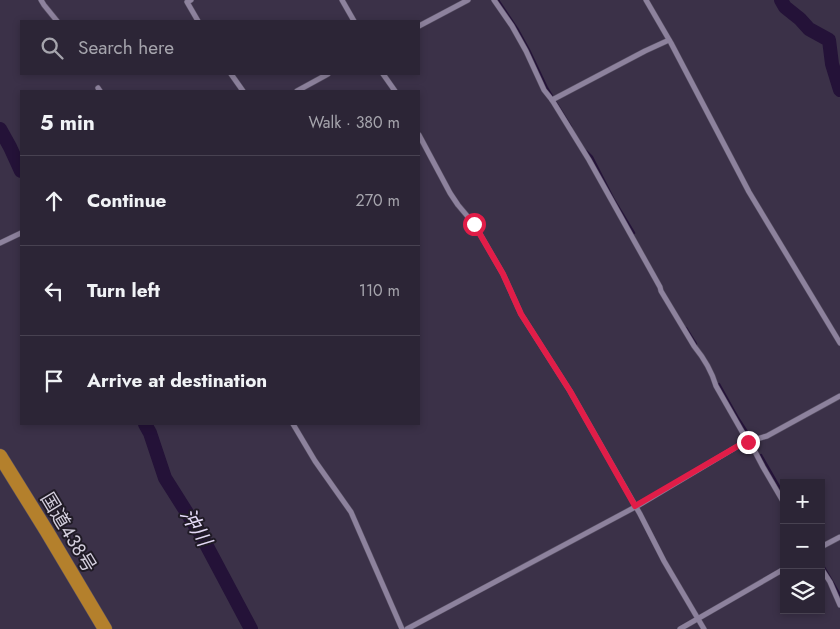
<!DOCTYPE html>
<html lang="en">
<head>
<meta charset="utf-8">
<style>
  body { margin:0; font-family:Jost,"Noto Sans JP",sans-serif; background:#342d3e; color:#f1f3f6 }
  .controls { position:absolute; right:15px; bottom:15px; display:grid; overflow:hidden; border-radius:0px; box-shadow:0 2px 8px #0003 }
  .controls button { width:45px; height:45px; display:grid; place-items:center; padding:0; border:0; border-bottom:1px solid #484251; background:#2c2536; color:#f1f3f6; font:25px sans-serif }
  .stop { position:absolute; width:15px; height:15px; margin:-11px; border:4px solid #e11d48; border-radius:50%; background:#fff }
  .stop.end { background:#e11d48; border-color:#fff; box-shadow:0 1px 5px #0008 }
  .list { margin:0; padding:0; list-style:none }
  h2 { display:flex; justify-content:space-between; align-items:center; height:65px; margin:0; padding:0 20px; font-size:21px }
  h2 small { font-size:16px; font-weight:400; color:#a6a5ad }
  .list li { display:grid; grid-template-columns:32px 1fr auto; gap:15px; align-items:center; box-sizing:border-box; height:90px; padding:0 20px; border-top:1px solid #484251 }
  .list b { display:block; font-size:19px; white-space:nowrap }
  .list em { font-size:16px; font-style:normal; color:#a6a5ad }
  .icon { flex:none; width:28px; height:28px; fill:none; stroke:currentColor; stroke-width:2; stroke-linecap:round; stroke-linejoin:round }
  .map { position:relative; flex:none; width:840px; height:629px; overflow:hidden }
  .search { position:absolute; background:#2c2536; box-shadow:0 2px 8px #0003; left:20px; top:20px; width:400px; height:55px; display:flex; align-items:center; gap:12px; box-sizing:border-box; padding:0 18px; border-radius:0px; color:#a6a5ad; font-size:19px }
  .panel { position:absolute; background:#2c2536; box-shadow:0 2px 8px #0003; left:20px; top:90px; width:400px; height:335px; border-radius:0px }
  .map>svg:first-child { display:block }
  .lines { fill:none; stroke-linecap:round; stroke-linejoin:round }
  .stream { stroke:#241238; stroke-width:2.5 }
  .river { stroke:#241238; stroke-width:14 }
  .minor-casing { stroke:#574f63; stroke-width:6 }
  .trunk-casing { stroke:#574f63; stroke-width:15 }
  .minor { stroke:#8d829d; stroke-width:5 }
  .trunk { stroke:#b4802c; stroke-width:14 }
  .route { stroke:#e11d48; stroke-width:6 }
  .labels { text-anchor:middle; stroke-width:4; stroke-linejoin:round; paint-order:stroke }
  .street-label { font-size:19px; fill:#d4cfde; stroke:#201b26 }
  .water-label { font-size:20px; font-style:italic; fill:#e5daf7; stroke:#201b26 }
</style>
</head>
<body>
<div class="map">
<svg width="840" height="629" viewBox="0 0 840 629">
  <rect width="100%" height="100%" fill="#3b3148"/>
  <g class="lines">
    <g class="stream">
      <path d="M498 0 518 30 529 50 547 88 571 127"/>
      <path d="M586 151 592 157 614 200 634 233"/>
      <path d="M686 328 696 344"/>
      <path d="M719 384 738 418 751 438"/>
      <path d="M761 455 784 495"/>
      <path d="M821 562 840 595"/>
    </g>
    <g class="river">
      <path d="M781 0 785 7 800 19 809 29 829 40 832 64 840 90"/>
      <path d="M0 129 10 147 21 171"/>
      <path d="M145 424 150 433 165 478 201 535 251 629"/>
    </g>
    <defs>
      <g id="minor">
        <path d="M41 0 44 5 57 21"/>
        <path d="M191 0 187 2 198 21"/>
        <path d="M342 0 354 21"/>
        <path d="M494 0 512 26 526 51 544 90 552 100 589 160 660 287 661 291 694 346C703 357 712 372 716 386L748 442"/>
        <path d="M646 0 671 43 749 192 840 343"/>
        <path d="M419 26 468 0"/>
        <path d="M231 74 243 91"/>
        <path d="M383 74 395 91"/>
        <path d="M98 88 100 91"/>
        <path d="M297 91 328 74"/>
        <path d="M552 100 645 51 669 40"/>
        <path d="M419 135 450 193 458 205 474 224 480 234 503 274 521 314 570 391 640 514 664 561 704 629"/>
        <path d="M0 243 21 233"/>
        <path d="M293 424 315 461 351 512 402 629"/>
        <path d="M750 442 763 467 784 503"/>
        <path d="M821 547 840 537"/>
        <path d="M821 568 830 582 840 605"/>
        <path d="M407 629 639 505 743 443 767 436 840 396"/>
        <path d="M680 629 784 569"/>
      </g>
      <path id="trunk" d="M0 456 46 530 105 629"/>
    </defs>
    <use href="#minor" class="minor-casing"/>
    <use href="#trunk" class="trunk-casing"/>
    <use href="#minor" class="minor"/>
    <use href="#trunk" class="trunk"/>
  </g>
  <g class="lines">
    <path class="route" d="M474 224 503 274 521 314 570 391 635 506 743 443 748 442"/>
  </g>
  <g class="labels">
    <g class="street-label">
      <text transform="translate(69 532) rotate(59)" y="7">国道438号</text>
    </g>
    <g class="water-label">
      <text transform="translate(196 527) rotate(59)" y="7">沖川</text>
    </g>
  </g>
</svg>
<div class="controls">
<button>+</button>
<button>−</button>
<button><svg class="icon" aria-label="layers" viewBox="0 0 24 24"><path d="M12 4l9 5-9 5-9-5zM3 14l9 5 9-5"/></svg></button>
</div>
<div class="stop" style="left:474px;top:224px"></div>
<div class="stop end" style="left:748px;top:442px"></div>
<div class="search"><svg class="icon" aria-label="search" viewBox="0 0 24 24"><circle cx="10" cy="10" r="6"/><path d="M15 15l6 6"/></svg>Search here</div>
<section class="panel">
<h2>5 min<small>Walk · 380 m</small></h2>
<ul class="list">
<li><svg class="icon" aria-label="ahead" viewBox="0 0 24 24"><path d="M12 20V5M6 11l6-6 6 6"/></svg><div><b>Continue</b></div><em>270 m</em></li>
<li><svg class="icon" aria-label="left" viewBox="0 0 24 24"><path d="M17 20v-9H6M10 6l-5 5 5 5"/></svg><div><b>Turn left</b></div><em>110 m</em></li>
<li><svg class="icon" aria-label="arrive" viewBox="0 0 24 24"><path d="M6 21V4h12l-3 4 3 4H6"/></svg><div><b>Arrive at destination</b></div></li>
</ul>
</section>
</div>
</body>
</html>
